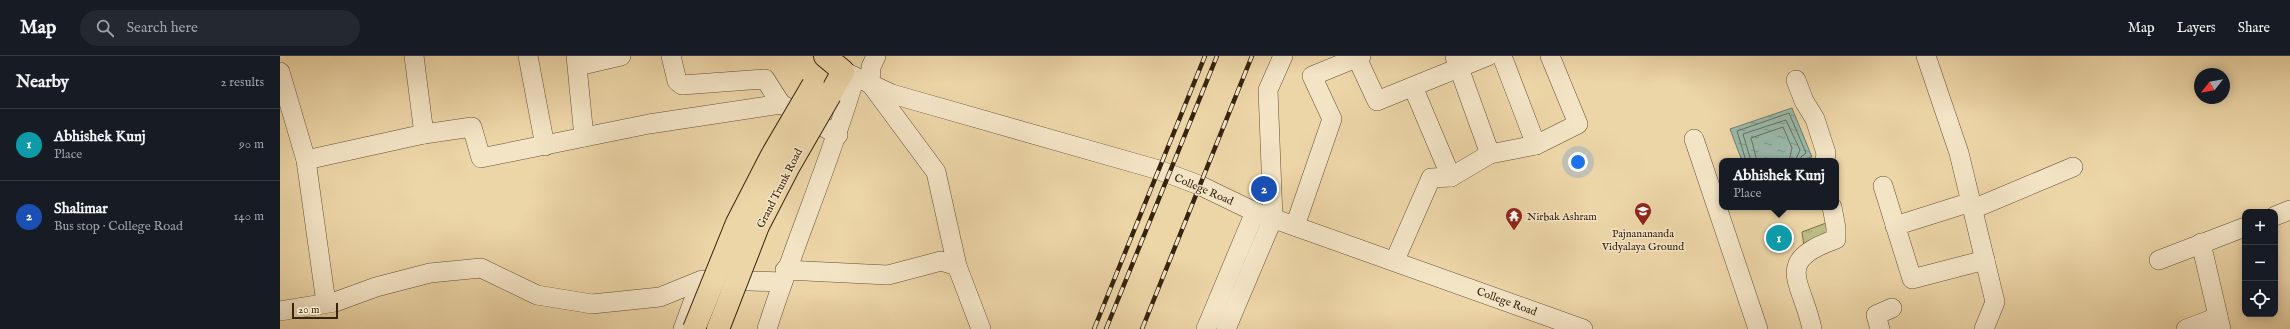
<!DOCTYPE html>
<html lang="en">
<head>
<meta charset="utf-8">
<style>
  body { margin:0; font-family:"IM FELL English",serif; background:#242831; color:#f1f3f6 }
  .controls { position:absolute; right:12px; bottom:12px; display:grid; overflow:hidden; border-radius:8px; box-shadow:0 2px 10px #0003 }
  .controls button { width:36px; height:36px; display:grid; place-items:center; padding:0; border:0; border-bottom:1px solid #363941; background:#171b24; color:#f1f3f6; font:20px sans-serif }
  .compass { position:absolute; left:1914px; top:12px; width:36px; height:36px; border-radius:50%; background:#171b24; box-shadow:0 2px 10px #0003; rotate:239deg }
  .scale { position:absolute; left:12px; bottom:10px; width:46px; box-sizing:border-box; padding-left:4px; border:2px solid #37240e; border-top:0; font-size:11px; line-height:14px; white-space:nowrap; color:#37240e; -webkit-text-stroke:3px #f3e4c6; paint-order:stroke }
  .you { position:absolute; left:1298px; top:106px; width:14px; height:14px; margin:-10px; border:3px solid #fff; border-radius:50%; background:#1a73e8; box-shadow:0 0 0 6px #1a73e833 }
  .badge { display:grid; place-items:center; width:26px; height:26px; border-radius:50%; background:#c59692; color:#fff; font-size:13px; font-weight:700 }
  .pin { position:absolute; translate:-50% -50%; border:2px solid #fff; box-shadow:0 1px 4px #0006 }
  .popup { position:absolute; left:1439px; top:102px; width:120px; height:52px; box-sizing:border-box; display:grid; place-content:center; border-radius:8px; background:#171b24; filter:drop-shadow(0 1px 3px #0005); font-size:13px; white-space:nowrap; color:#9ea1a6 }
  .popup b { font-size:15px; color:#f1f3f6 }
  .popup::after { content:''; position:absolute; left:50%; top:100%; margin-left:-8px; border:8px solid transparent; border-top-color:#171b24 }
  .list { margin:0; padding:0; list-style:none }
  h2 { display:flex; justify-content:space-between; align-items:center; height:52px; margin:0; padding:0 16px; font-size:17px }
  h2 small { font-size:13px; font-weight:400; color:#9ea1a6 }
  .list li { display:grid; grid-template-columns:26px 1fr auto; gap:12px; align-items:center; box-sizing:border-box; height:72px; padding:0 16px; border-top:1px solid #363941 }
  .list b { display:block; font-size:15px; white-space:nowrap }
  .list p { margin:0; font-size:13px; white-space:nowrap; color:#9ea1a6 }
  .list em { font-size:13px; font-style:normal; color:#9ea1a6 }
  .icon { flex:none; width:22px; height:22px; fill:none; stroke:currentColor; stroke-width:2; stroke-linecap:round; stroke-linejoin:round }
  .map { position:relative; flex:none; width:2010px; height:273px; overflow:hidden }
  header { display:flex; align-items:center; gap:24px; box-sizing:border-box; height:56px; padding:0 20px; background:#171b24; border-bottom:1px solid #363941 }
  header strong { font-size:19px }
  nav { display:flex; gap:22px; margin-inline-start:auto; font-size:14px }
  .search { width:280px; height:36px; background:#242831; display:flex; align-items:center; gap:10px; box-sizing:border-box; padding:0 14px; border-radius:22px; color:#9ea1a6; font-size:15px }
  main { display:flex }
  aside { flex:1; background:#171b24 }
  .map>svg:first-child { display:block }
  .park { fill:url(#park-tufts); stroke:#7a7049 }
  .water { fill:url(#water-ripples); stroke:#727d6b }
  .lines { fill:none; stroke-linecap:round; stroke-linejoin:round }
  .shore { stroke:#686e5c; stroke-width:1 }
  .minor-casing { stroke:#645034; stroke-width:20 }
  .major-casing { stroke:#37240e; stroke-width:24 }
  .minor { stroke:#f3e4c6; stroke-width:19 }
  .major { stroke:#ecd5a7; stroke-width:22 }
  .rail-casing { stroke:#37240e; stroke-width:4.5 }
  .rail { stroke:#f3e4c6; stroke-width:3; stroke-dasharray:9; stroke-linecap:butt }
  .major-bridge-casing { stroke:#37240e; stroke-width:24; stroke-linecap:butt }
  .major-bridge { stroke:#ecd5a7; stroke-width:22 }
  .labels { text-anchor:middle; stroke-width:3; stroke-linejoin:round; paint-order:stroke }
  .street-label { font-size:11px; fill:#37240e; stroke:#f3e4c6 }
  .poi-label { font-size:11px; fill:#37240e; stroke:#f3e4c6; text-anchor:start }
</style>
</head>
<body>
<header>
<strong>Map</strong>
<div class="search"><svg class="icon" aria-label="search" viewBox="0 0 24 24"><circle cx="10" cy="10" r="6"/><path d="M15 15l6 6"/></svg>Search here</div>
<nav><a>Map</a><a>Layers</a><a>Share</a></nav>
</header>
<main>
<aside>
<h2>Nearby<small>2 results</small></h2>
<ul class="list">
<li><span class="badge" style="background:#0f9aa8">1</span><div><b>Abhishek Kunj</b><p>Place</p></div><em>90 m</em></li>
<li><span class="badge" style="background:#1a4fb4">2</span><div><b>Shalimar</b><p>Bus stop · College Road</p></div><em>140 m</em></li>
</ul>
</aside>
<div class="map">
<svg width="2010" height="273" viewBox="0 0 2010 273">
  <defs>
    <pattern id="park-tufts" width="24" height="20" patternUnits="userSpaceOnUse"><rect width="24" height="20" fill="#bcbc84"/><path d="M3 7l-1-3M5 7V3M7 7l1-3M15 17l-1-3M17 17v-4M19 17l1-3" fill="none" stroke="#a2a171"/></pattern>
    <pattern id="water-ripples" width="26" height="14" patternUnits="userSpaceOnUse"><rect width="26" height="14" fill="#99b8a9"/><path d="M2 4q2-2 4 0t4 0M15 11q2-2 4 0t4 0" fill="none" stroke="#7e9588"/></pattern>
  </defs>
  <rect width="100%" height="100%" fill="#ecd5a7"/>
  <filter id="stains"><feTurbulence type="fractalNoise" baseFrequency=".005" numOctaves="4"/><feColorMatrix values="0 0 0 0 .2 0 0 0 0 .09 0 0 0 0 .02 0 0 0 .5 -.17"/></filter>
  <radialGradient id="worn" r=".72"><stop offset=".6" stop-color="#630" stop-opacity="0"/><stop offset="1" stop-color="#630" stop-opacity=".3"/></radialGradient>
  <path class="park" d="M1546 167 1549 180 1524 190 1522 176Z"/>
  <path class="water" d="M1512 52 1532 101 1516 105H1462L1450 73Z"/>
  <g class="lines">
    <g class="shore">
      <path d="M1466 105 1457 75 1509 57 1526 97 1521 101 1520 105"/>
      <path d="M1471 105 1463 78 1506 64 1520 94 1515 105"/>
      <path d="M1477 105 1471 82 1503 71 1512 92 1509 105"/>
    </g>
    <defs>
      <g id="minor">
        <path d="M134 0 144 78"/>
        <path d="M248 0 265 90"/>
        <path d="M296 0 304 81"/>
        <path d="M391 0 397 25 402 29 485 23 501 48"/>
        <path d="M596 0 591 11 590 27 656 116 677 210"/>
        <path d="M1222 0 1256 89"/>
        <path d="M1646 0 1679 97 1715 246 1704 273"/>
        <path d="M1175 1 1210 98"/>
        <path d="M1077 2 1097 45 1208 0"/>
        <path d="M298 10 341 0"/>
        <path d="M563 15 612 38 879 114 919 129 975 156 1303 273"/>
        <path d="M0 16 26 104 46 247"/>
        <path d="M1516 24 1524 45 1535 63 1546 97 1545 105"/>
        <path d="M1133 31 1171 121"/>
        <path d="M1414 83 1478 273"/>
        <path d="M26 104 144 78 192 71 201 102 369 68 501 48 558 79"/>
        <path d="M1603 130 1632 223 1705 204"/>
        <path d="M1693 153 1793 111"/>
        <path d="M1995 160 2010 154"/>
        <path d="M1015 170 1052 63 1032 20 1081 0"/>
        <path d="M1615 170 1691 146"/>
        <path d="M1921 187 1941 273"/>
        <path d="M1115 204 1151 122 1171 121 1210 98 1256 89 1298 68 1270 0"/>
        <path d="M1879 204 1965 171"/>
        <path d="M505 214 608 219 661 205 677 210 701 273"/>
        <path d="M443 224 502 226"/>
        <path d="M0 255 55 246 96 231 150 217 201 212 257 239 312 248 380 241 422 224"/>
        <path d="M403 273 413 246"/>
        <path d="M487 273C514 188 550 106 575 21"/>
        <path d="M926 273 975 156"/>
        <path d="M946 273 993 162 988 34 1003 0"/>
        <path d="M1532 273C1522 224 1492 206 1556 183V172L1552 151"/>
        <path d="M1600 273 1596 259 1612 252"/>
        <path d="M1906 273 1938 261"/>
      </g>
      <path id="major" d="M545 0 563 15 550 39"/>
    </defs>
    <use href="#minor" class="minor-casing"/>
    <use href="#major" class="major-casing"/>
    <use href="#minor" class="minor"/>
    <use href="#major" class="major"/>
    <defs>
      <g id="rail">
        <path d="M814 273 925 0"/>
        <path d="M826 273 937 0"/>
        <path d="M862 273 972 0"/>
      </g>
    </defs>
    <use href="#rail" class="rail-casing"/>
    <use href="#rail" class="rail"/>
    <defs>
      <g id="major-bridge">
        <path d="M414 273 457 167 492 99 533 29"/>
        <path d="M438 273 478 170 509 110 550 39"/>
      </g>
    </defs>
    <use href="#major-bridge" class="major-bridge-casing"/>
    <use href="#major-bridge" class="major-bridge"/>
  </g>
  <defs>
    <symbol id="school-pin" viewBox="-11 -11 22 30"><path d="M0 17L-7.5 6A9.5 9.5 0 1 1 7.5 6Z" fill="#8f2418" stroke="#f3e4c6"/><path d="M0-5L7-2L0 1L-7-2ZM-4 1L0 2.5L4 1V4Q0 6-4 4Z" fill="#fff"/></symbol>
    <symbol id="temple-pin" viewBox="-11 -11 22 30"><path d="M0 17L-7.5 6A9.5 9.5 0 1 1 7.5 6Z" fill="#8f2418" stroke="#f3e4c6"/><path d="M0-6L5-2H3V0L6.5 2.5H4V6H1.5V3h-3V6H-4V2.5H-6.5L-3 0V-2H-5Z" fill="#fff"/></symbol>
  </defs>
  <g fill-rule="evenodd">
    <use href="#school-pin" x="1353" y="145" width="20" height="27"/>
    <use href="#temple-pin" x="1224" y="150" width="20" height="27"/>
  </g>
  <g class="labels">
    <g class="street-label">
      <text transform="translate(499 132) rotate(-63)" y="4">Grand Trunk Road</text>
      <text transform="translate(924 133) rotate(23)" y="4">College Road</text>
      <text transform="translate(1227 245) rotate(20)" y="4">College Road</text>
    </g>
    <g class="poi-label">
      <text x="1247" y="164">Nirbak Ashram</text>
      <text x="1363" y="181" text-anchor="middle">Pajnanananda<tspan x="1363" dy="13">Vidyalaya Ground</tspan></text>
    </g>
  </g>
  <rect width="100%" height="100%" filter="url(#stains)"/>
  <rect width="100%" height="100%" fill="url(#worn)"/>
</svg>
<div class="controls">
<button>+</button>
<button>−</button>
<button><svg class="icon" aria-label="locate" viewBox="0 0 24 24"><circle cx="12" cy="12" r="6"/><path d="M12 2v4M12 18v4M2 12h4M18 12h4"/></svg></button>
</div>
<svg class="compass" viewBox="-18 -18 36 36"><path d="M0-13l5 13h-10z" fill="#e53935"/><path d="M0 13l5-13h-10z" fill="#9ea1a6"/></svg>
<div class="scale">20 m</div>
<div class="you"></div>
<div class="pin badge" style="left:1499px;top:182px;background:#0f9aa8">1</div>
<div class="popup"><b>Abhishek Kunj</b>Place</div>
<div class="pin badge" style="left:984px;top:133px;background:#1a4fb4">2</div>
</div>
</main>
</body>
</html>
